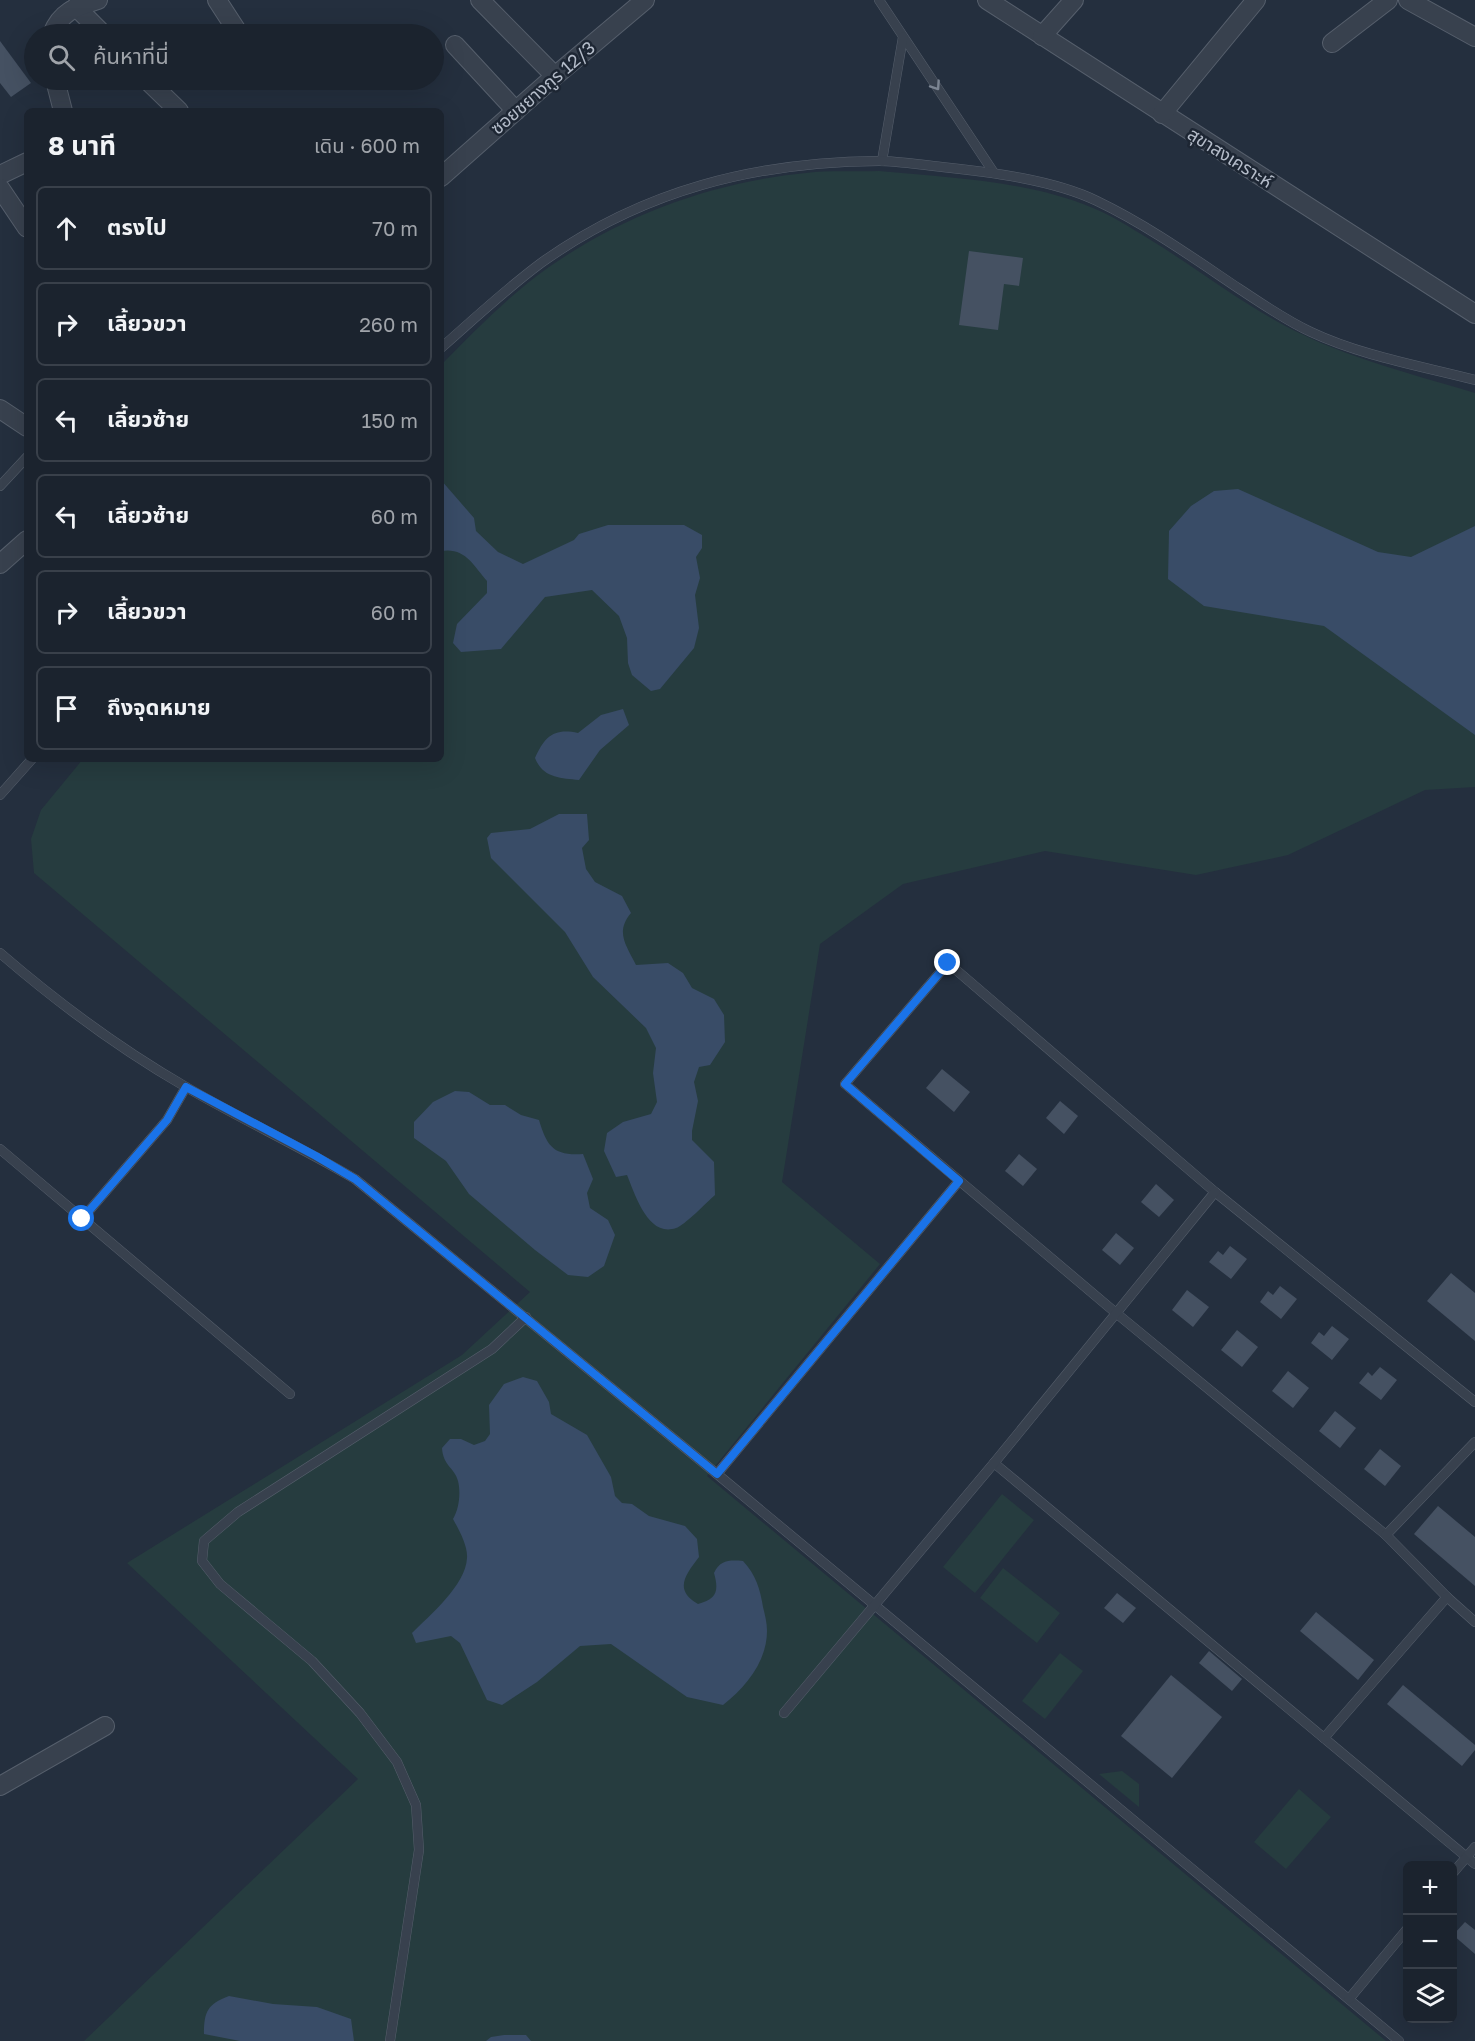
<!DOCTYPE html>
<html lang="th">
<head>
<meta charset="utf-8">
<style>
  body { margin:0; font-family:"Golos Text","Noto Sans Thai",sans-serif; background:#242b36; color:#f1f3f6 }
  .controls { position:absolute; right:18px; bottom:18px; display:grid; overflow:hidden; border-radius:9px; box-shadow:0 6px 24px #0002 }
  .controls button { width:54px; height:54px; display:grid; place-items:center; padding:0; border:0; border-bottom:2px solid #39404a; background:#1b232e; color:#f1f3f6; font:30px sans-serif }
  .stop { position:absolute; width:18px; height:18px; margin:-14px; border:4px solid #1a73e8; border-radius:50%; background:#fff }
  .stop.end { background:#1a73e8; border-color:#fff; box-shadow:0 2px 6px #0008 }
  .list { margin:0; padding:0; list-style:none }
  h2 { display:flex; justify-content:space-between; align-items:center; height:78px; margin:0; padding:0 24px; font-size:26px }
  h2 small { font-size:20px; font-weight:400; color:#a0a4aa }
  .list li { display:grid; grid-template-columns:39px 1fr auto; gap:18px; align-items:center; box-sizing:border-box; height:84px; margin:0 12px 12px; padding:0 12px; border:2px solid #39404a; border-radius:9px }
  .list b { display:block; font-size:22px; white-space:nowrap }
  .list em { font-size:20px; font-style:normal; color:#a0a4aa }
  .icon { flex:none; width:33px; height:33px; fill:none; stroke:currentColor; stroke-width:2; stroke-linecap:round; stroke-linejoin:round }
  .map { position:relative; flex:none; width:1475px; height:2041px; overflow:hidden }
  .search { position:absolute; background:#1b232e; box-shadow:0 6px 24px #0002; left:24px; top:24px; width:420px; height:66px; display:flex; align-items:center; gap:15px; box-sizing:border-box; padding:0 21px; border-radius:33px; color:#a0a4aa; font-size:22px }
  .panel { position:absolute; background:#1b232e; box-shadow:0 6px 24px #0002; left:24px; top:108px; width:420px; height:654px; border-radius:9px }
  .map>svg:first-child { display:block }
  .green { fill:#263c3f }
  .water { fill:#394c67 }
  .building { fill:#455162 }
  .lines { fill:none; stroke-linecap:round; stroke-linejoin:round }
  .service-casing { stroke:#565f6c; stroke-width:10 }
  .minor-casing { stroke:#565f6c; stroke-width:20 }
  .service { stroke:#38414e; stroke-width:9 }
  .minor { stroke:#38414e; stroke-width:18 }
  .oneway { stroke:#7c8592 }
  .route { stroke:#1a73e8; stroke-width:8 }
  .labels { text-anchor:middle; stroke-width:5; stroke-linejoin:round; paint-order:stroke }
  .street-label { font-size:18px; fill:#b4bcc9; stroke:#1d2633 }
</style>
</head>
<body>
<div class="map">
<svg width="1475" height="2041" viewBox="0 0 1475 2041">
  <rect width="100%" height="100%" fill="#242f3e"/>
  <g class="green">
    <path d="M879 171C950 178 1026 180 1093 208 1113 216 1131 228 1149 239 1190 264 1229 294 1271 318 1334 355 1406 372 1475 393V787L1425 790 1288 855 1196 875 1045 851 903 884 820 944 782 1182 880 1264 707 1476 1386 2041H84L358 1779 127 1563 462 1355 530 1292 34 873 31 839 41 810 83 759H441V365C475 331 509 295 549 267 625 214 714 182 806 173 830 170 855 172 879 171Z"/>
    <path d="M1002 1494 1034 1520 975 1593 943 1567Z"/>
    <path d="M1003 1568 1060 1613 1037 1643 980 1598Z"/>
    <path d="M1060 1653 1083 1671 1045 1719 1022 1701Z"/>
    <path d="M1122 1771 1139 1784V1807L1099 1774Z"/>
    <path d="M1299 1789 1331 1817 1286 1869 1254 1842Z"/>
  </g>
  <g class="water">
    <path d="M441 480 474 518 476 531 498 552 523 564 574 540 579 534 608 525H684L702 535V548L696 557 700 578 695 595 699 628 694 648 660 689 651 691 632 675 628 663 627 638 619 616 592 590 545 597 501 649 461 652 453 643 457 624 487 593V581C473 565 465 547 441 551Z"/>
    <path d="M1238 489 1378 552 1411 557 1475 526V735L1324 626 1204 606 1168 579 1169 531 1191 506 1214 491Z"/>
    <path d="M623 709 629 725 600 750 579 780C560 778 543 778 535 758 545 736 554 728 578 733L601 715Z"/>
    <path d="M559 814H587L589 840 582 848 586 869 595 882 622 896 631 913C615 932 626 945 636 965L668 963 683 973 692 988 714 999 724 1015 725 1042 710 1065 699 1067 694 1082 698 1101 692 1131V1140L714 1162 715 1195C707 1202 684 1226 676 1228 648 1238 635 1194 627 1175L616 1177 604 1151 607 1133 623 1122 651 1114 657 1102 653 1073 656 1048 646 1028 593 977 565 932 491 858 487 838 491 833 530 829Z"/>
    <path d="M455 1091 469 1092 490 1105H505L521 1115 539 1120C547 1147 554 1156 583 1154L593 1179 587 1193 590 1208 608 1220 615 1235 604 1266 588 1277 568 1275 535 1250 469 1194 446 1161 414 1138V1122L433 1102Z"/>
    <path d="M523 1377 537 1381 549 1402 551 1414 587 1435 611 1477 615 1496 622 1503 632 1504 649 1516 685 1526 697 1539 699 1557C686 1574 673 1590 698 1604 717 1599 719 1591 714 1573 720 1560 729 1560 743 1561 756 1575 760 1589 763 1607 765 1615 767 1623 767 1631 767 1661 746 1687 723 1705L687 1697 611 1644 580 1646 537 1682 502 1705 487 1700 460 1643 451 1636 416 1643 412 1633C429 1616 466 1585 467 1558 468 1546 459 1530 453 1519 459 1509 461 1493 458 1481 455 1468 443 1466 442 1448L450 1439H461L474 1445 485 1441 490 1434 489 1405 504 1384Z"/>
    <path d="M229 1996 273 2004 317 2007 351 2019 354 2041H240L204 2034C204 2011 208 2004 229 1996Z"/>
    <path d="M504 2035H526L531 2041H486L491 2037Z"/>
  </g>
  <g class="building">
    <path d="M0 41 31 83 11 97 0 83Z"/>
    <path d="M969 251 1023 258 1019 286 1004 284 998 330 959 325Z"/>
    <path d="M942 1069 970 1092 954 1112 926 1088Z"/>
    <path d="M1060 1101 1078 1116 1064 1134 1046 1118Z"/>
    <path d="M1019 1154 1037 1169 1023 1186 1005 1171Z"/>
    <path d="M1156 1184 1174 1200 1159 1217 1141 1202Z"/>
    <path d="M1116 1233 1134 1248 1120 1265 1102 1250Z"/>
    <path d="M1230 1246 1247 1259 1231 1279 1209 1262 1218 1251 1223 1255Z"/>
    <path d="M1451 1273 1475 1293V1341L1427 1301Z"/>
    <path d="M1280 1286 1297 1299 1281 1319 1260 1302 1268 1291 1273 1295Z"/>
    <path d="M1187 1290 1209 1307 1193 1327 1172 1310Z"/>
    <path d="M1332 1326 1349 1339 1332 1360 1311 1343 1319 1332 1324 1336Z"/>
    <path d="M1237 1330 1258 1347 1242 1367 1221 1350Z"/>
    <path d="M1380 1367 1397 1380 1381 1400 1359 1383 1368 1372 1372 1376Z"/>
    <path d="M1288 1371 1309 1388 1293 1408 1272 1391Z"/>
    <path d="M1335 1411 1356 1428 1340 1448 1319 1431Z"/>
    <path d="M1380 1449 1401 1466 1385 1486 1364 1469Z"/>
    <path d="M1438 1506 1475 1537V1586L1414 1534Z"/>
    <path d="M1117 1593 1136 1608 1123 1623 1104 1608Z"/>
    <path d="M1316 1612 1374 1660 1358 1680 1300 1631Z"/>
    <path d="M1209 1651 1242 1679 1232 1691 1199 1663Z"/>
    <path d="M1171 1675 1222 1717 1172 1778 1121 1736Z"/>
    <path d="M1403 1685 1475 1745V1750L1462 1766 1387 1704Z"/>
    <path d="M1465 1922 1475 1930V1954L1453 1935Z"/>
  </g>
  <g class="lines">
    <defs>
      <g id="service">
        <path d="M879 0 994 173"/>
        <path d="M882 161 903 37"/>
        <path d="M441 348C474 319 506 289 541 263 643 190 755 162 879 161 900 161 921 165 942 167 990 172 1054 180 1097 201 1147 225 1192 257 1238 288 1261 303 1285 320 1311 332 1362 356 1421 366 1475 380"/>
        <path d="M0 486 27 457"/>
        <path d="M0 795 32 759"/>
        <path d="M0 953C58 1003 120 1049 186 1087 241 1119 299 1146 355 1179L717 1474 1399 2041"/>
        <path d="M0 1149 290 1394"/>
        <path d="M82 1219 167 1120 186 1087"/>
        <path d="M1475 1402 1215 1192 948 963 845 1084 1116 1313 1386 1535 1447 1597 1475 1622"/>
        <path d="M994 1463 1475 1864"/>
        <path d="M717 1474 959 1181"/>
        <path d="M1386 1535 1475 1442"/>
        <path d="M784 1713 994 1463 1215 1192"/>
        <path d="M1324 1738 1447 1597"/>
        <path d="M1452 1874 1475 1847"/>
        <path d="M1349 1999 1408 1928"/>
        <path d="M390 2041 419 1850 416 1805 397 1762 360 1713 312 1661 220 1584 202 1561 204 1541 238 1512 492 1349 526 1317"/>
      </g>
      <g id="minor">
        <path d="M217 0 239 34"/>
        <path d="M480 0 555 76"/>
        <path d="M987 0 1475 314"/>
        <path d="M1408 0 1475 37"/>
        <path d="M76 7 103 34"/>
        <path d="M52 34C61 11 76 7 98 0"/>
        <path d="M1042 36 1074 0"/>
        <path d="M1332 43 1388 0"/>
        <path d="M455 45 516 111"/>
        <path d="M55 80 63 111"/>
        <path d="M147 80 179 111"/>
        <path d="M1162 114 1256 0"/>
        <path d="M0 175 27 162"/>
        <path d="M441 177 555 76 645 0"/>
        <path d="M0 188 27 228"/>
        <path d="M0 409 27 427"/>
        <path d="M0 564 27 540"/>
        <path d="M0 1786 105 1726"/>
      </g>
    </defs>
    <use href="#service" class="service-casing"/>
    <use href="#minor" class="minor-casing"/>
    <use href="#service" class="service"/>
    <use href="#minor" class="minor"/>
  </g>
  <defs><path id="oneway-chevron" d="M-2-3.5L2.5 0L-2 3.5" fill="none" stroke-width="1.6" stroke-linecap="round" stroke-linejoin="round" transform="scale(1.5)"/></defs>
  <use class="oneway" href="#oneway-chevron" transform="translate(936 86) rotate(56)"/>
  <g class="lines">
    <path class="route" d="M82 1219 167 1120 186 1087 316 1156 355 1179 717 1474 959 1181 845 1084 948 963"/>
  </g>
  <g class="labels">
    <g class="street-label">
      <text transform="translate(543 88) rotate(-41)" y="6">ซอยชยางกูร 12/3</text>
      <text transform="translate(1230 158) rotate(32)" y="6">สุขาสงเคราะห์</text>
    </g>
  </g>
</svg>
<div class="controls">
<button>+</button>
<button>−</button>
<button><svg class="icon" aria-label="layers" viewBox="0 0 24 24"><path d="M12 4l9 5-9 5-9-5zM3 14l9 5 9-5"/></svg></button>
</div>
<div class="stop" style="left:82px;top:1219px"></div>
<div class="stop end" style="left:948px;top:963px"></div>
<div class="search"><svg class="icon" aria-label="search" viewBox="0 0 24 24"><circle cx="10" cy="10" r="6"/><path d="M15 15l6 6"/></svg>ค้นหาที่นี่</div>
<section class="panel">
<h2>8 นาที<small>เดิน · 600 m</small></h2>
<ul class="list">
<li><svg class="icon" aria-label="ahead" viewBox="0 0 24 24"><path d="M12 20V5M6 11l6-6 6 6"/></svg><div><b>ตรงไป</b></div><em>70 m</em></li>
<li><svg class="icon" aria-label="right" viewBox="0 0 24 24"><path d="M7 20v-9h11M14 6l5 5-5 5"/></svg><div><b>เลี้ยวขวา</b></div><em>260 m</em></li>
<li><svg class="icon" aria-label="left" viewBox="0 0 24 24"><path d="M17 20v-9H6M10 6l-5 5 5 5"/></svg><div><b>เลี้ยวซ้าย</b></div><em>150 m</em></li>
<li><svg class="icon" aria-label="left" viewBox="0 0 24 24"><path d="M17 20v-9H6M10 6l-5 5 5 5"/></svg><div><b>เลี้ยวซ้าย</b></div><em>60 m</em></li>
<li><svg class="icon" aria-label="right" viewBox="0 0 24 24"><path d="M7 20v-9h11M14 6l5 5-5 5"/></svg><div><b>เลี้ยวขวา</b></div><em>60 m</em></li>
<li><svg class="icon" aria-label="arrive" viewBox="0 0 24 24"><path d="M6 21V4h12l-3 4 3 4H6"/></svg><div><b>ถึงจุดหมาย</b></div></li>
</ul>
</section>
</div>
</body>
</html>
